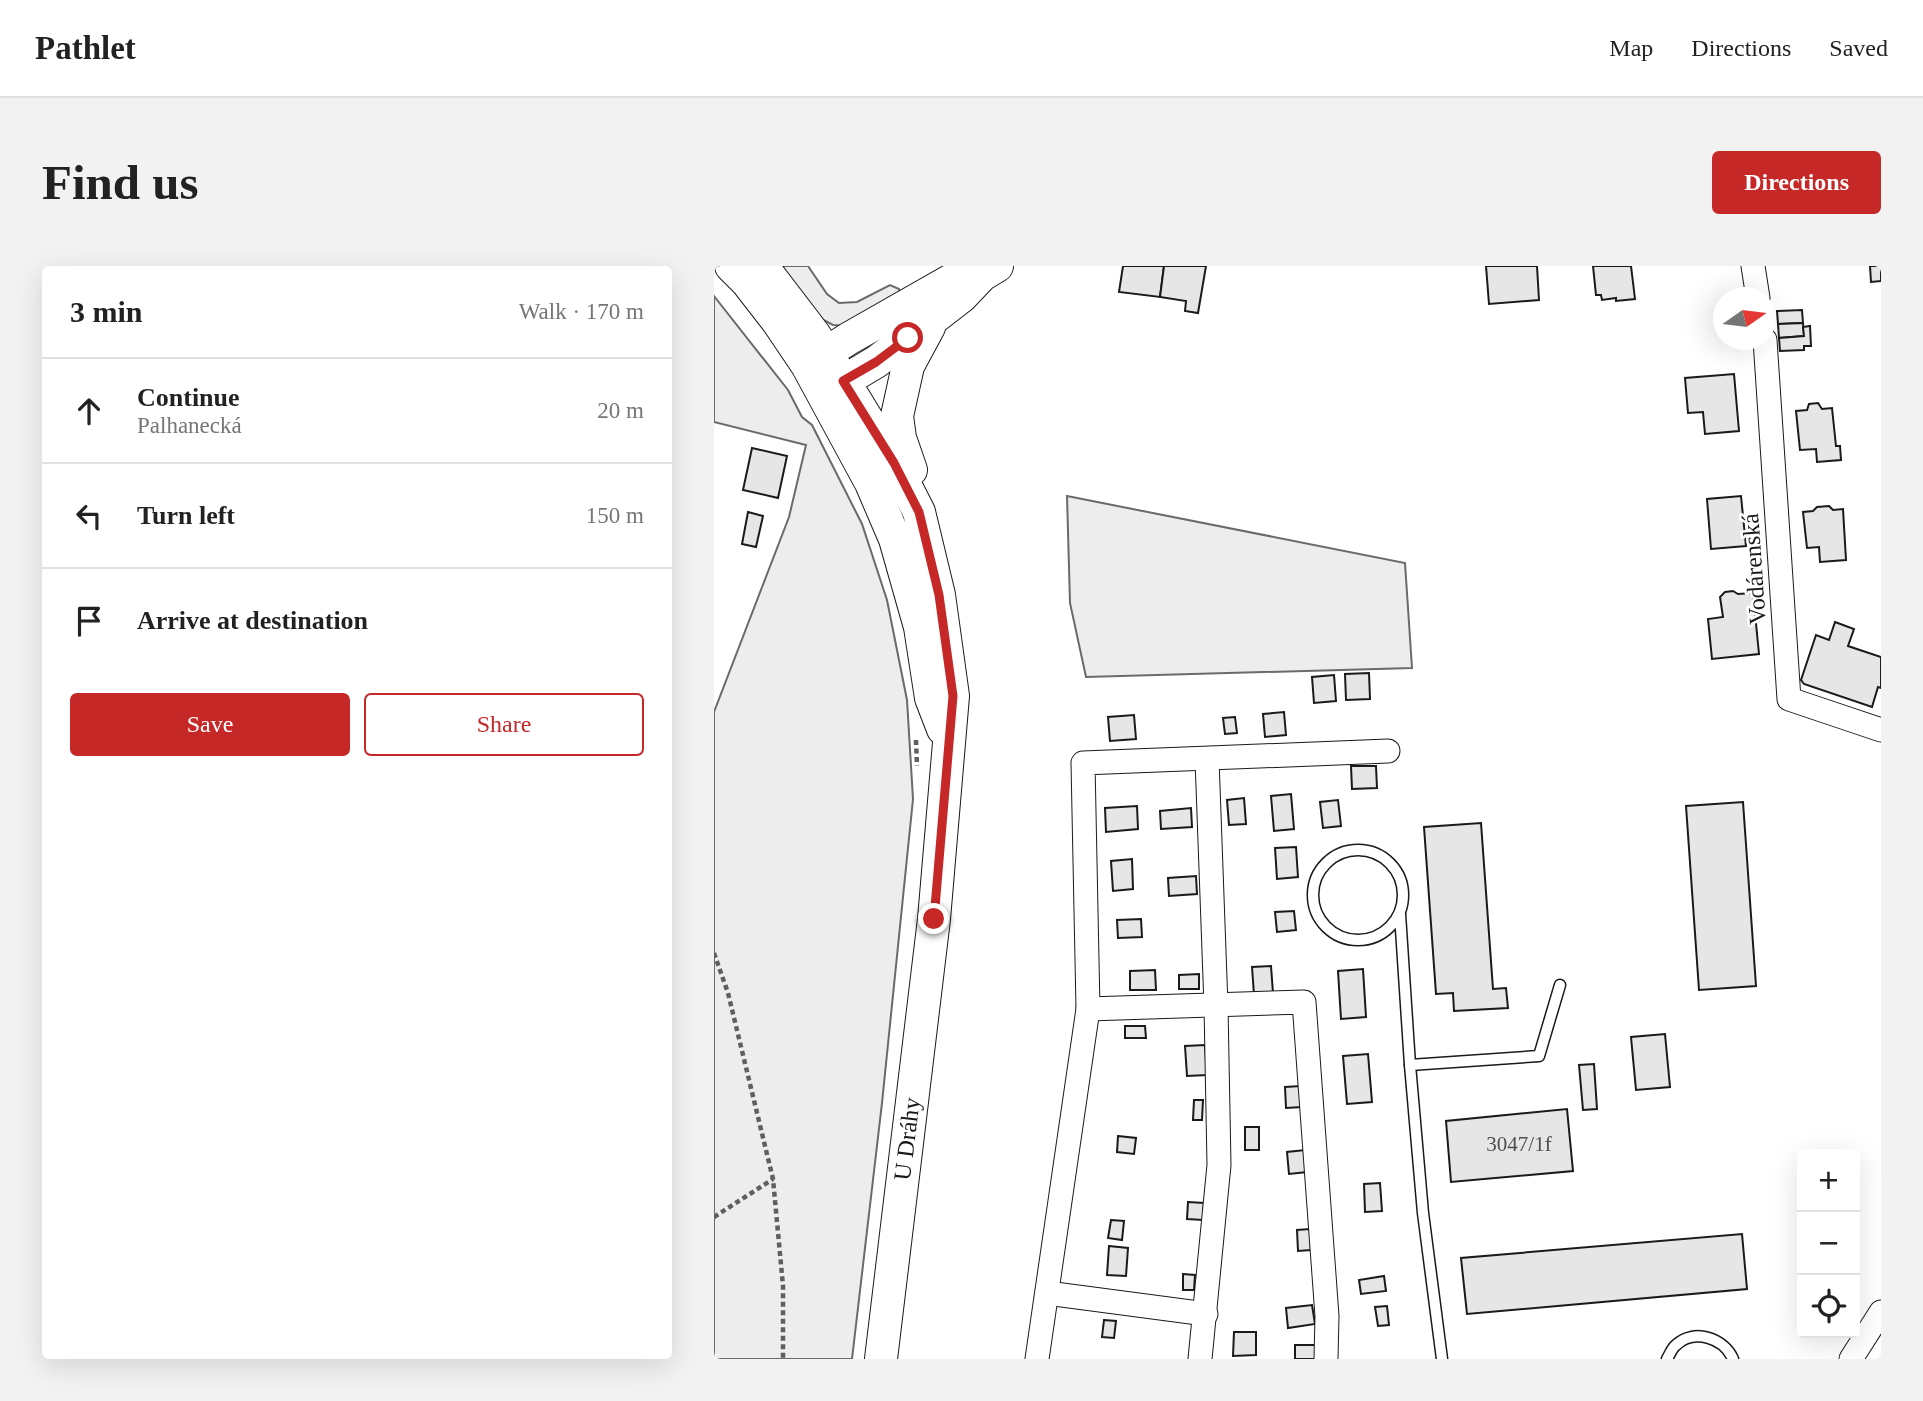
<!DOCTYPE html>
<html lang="en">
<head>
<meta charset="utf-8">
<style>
  body { margin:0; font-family:"Times New Roman",serif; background:#f2f2f2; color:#222 }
  .controls { position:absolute; right:21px; bottom:21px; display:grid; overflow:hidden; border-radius:7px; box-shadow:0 7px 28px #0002 }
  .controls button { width:63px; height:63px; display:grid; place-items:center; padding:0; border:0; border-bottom:2px solid #e0e0e0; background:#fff; color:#222; font:35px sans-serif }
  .compass { position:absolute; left:999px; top:21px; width:63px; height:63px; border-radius:50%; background:#fff; box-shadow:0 7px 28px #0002; rotate:76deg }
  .stop { position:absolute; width:21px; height:21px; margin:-16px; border:5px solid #c62828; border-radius:50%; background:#fff }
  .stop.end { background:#c62828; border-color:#fff; box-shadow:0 2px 7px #0008 }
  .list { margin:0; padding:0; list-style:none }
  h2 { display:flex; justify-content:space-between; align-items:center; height:91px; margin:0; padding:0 28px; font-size:30px }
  h2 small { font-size:23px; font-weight:400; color:#767676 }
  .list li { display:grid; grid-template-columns:46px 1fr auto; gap:21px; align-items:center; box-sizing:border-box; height:105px; padding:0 28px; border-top:2px solid #e0e0e0 }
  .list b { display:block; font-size:26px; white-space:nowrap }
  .list p { margin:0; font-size:23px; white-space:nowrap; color:#767676 }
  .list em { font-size:23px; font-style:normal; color:#767676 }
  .actions { display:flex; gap:14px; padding:21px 28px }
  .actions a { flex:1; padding:16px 0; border:2px solid #c62828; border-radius:7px; text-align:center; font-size:24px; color:#c62828 }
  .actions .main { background:#c62828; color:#fff }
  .icon { flex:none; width:38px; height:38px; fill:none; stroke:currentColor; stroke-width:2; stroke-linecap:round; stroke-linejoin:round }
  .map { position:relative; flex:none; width:1167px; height:1093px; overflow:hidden; border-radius:7px }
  header { display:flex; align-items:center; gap:42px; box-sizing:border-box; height:98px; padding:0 35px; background:#fff; border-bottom:2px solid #e0e0e0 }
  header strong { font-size:33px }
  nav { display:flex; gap:38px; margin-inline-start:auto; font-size:24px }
  .intro { display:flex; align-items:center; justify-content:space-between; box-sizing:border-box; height:168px; padding:0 42px }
  h1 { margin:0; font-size:49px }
  .button { padding:18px 32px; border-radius:7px; background:#c62828; color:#fff; font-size:24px; font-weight:700 }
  main { display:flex; gap:42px; padding:0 42px }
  aside { flex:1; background:#fff; border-radius:7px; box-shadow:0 7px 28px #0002 }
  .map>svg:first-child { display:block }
  .built { fill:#ededed; stroke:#6a6a6a; stroke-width:2 }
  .building { fill:#e6e6e6; stroke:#1a1a1a; stroke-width:2 }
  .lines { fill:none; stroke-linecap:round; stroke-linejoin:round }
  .lane-casing { stroke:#1a1a1a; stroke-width:13 }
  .street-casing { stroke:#1a1a1a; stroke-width:25 }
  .secondary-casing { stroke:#1a1a1a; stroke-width:34 }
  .path { stroke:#5f5f5f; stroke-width:4.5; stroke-dasharray:5 3.5; stroke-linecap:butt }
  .lane { stroke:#fff; stroke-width:10 }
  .street { stroke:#fff; stroke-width:23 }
  .secondary { stroke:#fff; stroke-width:32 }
  .route { stroke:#c62828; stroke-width:9 }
  .labels { text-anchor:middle; stroke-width:5; stroke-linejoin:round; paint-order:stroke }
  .number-label { font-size:21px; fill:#4d4d4d }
  .street-label { font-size:24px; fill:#1a1a1a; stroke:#fff }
</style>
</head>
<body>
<header>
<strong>Pathlet</strong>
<nav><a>Map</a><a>Directions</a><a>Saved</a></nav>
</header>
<div class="intro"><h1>Find us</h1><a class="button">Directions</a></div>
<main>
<aside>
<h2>3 min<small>Walk · 170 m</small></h2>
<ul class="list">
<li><svg class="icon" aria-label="ahead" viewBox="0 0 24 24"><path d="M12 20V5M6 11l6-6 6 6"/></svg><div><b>Continue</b><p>Palhanecká</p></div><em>20 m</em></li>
<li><svg class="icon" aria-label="left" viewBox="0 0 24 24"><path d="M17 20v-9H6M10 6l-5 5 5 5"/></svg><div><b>Turn left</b></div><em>150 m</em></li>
<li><svg class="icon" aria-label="arrive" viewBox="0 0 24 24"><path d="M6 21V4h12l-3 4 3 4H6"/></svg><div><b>Arrive at destination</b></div></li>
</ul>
<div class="actions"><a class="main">Save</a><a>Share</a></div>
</aside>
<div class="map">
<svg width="1167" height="1093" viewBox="0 0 1167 1093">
  <rect width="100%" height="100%" fill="#fff"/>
  <g class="built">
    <path d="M60 0H94L113 28 125 37 143 36 176 19 185 23 188 33 133 60 119 59 100 49Z"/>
    <path d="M0 30 74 124 88 151 98 159 148 258 173 334 193 434 199 533 168 837 138 1093H0V446L75 251 92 179 0 156Z"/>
    <path d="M353 230 691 297 698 402 372 411 356 337Z"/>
  </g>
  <g class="building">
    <path d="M409 0H450L446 31 405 26Z"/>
    <path d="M450 0H492L484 47 471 45 472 35 446 31Z"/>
    <path d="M772 0H823L825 34 775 38Z"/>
    <path d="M879 0H917L921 33 902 35V32L888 34 887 29H882Z"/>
    <path d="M1156 0H1167V15L1157 16Z"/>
    <path d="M1088 44 1089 57 1064 58 1063 45Z"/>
    <path d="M1089 57 1090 70 1065 72 1064 58Z"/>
    <path d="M1096 60 1097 80H1090V84L1066 85 1065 72 1090 70 1089 61Z"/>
    <path d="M1020 108 1025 165 991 168 989 146 974 147 971 112Z"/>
    <path d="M1104 137 1108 143 1118 142 1122 180H1126L1127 194 1103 196 1102 183 1086 184 1082 145 1093 144 1095 138Z"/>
    <path d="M38 182 73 190 64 232 29 224Z"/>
    <path d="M1027 230 1032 280 997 283 993 233Z"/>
    <path d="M1115 240 1119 244 1129 243 1132 294 1106 296 1105 281 1093 282 1089 246 1099 245 1103 241Z"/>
    <path d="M34 246 49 250 42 281 28 278Z"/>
    <path d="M1019 325 1024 328 1039 327 1045 388 998 393 994 353 1009 351 1006 331 1011 326Z"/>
    <path d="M1121 356 1140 363 1134 380 1167 391V422L1164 421 1158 441 1090 418 1087 414 1102 369 1115 374Z"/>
    <path d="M655 407 656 433 632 434 631 408Z"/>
    <path d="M620 409 622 435 600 437 598 411Z"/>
    <path d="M570 446 572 469 551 471 549 448Z"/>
    <path d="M420 449 422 473 396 475 394 451Z"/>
    <path d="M521 451 523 467 511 468 509 452Z"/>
    <path d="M637 500H662L663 522 638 523Z"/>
    <path d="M577 528 580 563 560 565 557 530Z"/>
    <path d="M530 532 532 558 515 559 513 534Z"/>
    <path d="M624 534 627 560 609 562 606 536Z"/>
    <path d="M1029 536 1042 720 985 724 972 540Z"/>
    <path d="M423 540 424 563 392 566 391 542Z"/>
    <path d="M477 542 478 561 447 563 446 545Z"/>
    <path d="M767 557 779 723 792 722 794 742 740 745 739 727 722 728 710 561Z"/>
    <path d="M582 581 584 611 563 613 561 582Z"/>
    <path d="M418 593 419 623 399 625 397 595Z"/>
    <path d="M482 610 483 628 455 630 454 612Z"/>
    <path d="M580 645 582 664 563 666 561 646Z"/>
    <path d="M427 653 428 671 404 672 403 654Z"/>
    <path d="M557 700 559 727 540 729 538 701Z"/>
    <path d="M649 703 652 751 627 753 624 705Z"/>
    <path d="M441 704 442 724H416V705Z"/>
    <path d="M485 708V723H465V709Z"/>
    <path d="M411 760H431L432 772H411Z"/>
    <path d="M951 768 956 821 922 824 917 771Z"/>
    <path d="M491 779 493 809 473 810 471 780Z"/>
    <path d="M654 788 658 836 633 838 629 790Z"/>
    <path d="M880 798 883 843 869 844 865 799Z"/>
    <path d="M587 820 588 841 572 842 571 821Z"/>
    <path d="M480 834H489L488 854H479Z"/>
    <path d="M853 843 859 905 737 916 732 855Z"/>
    <rect x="531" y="861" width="14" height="23"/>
    <path d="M404 870 422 872 420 888 403 886Z"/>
    <path d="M591 884 593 906 575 908 573 886Z"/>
    <path d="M666 917 668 945 651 946 650 918Z"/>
    <path d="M474 936 490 937 489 954 473 953Z"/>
    <path d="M397 954 410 955 408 974 394 972Z"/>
    <path d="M596 963 597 984 584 985 583 964Z"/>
    <path d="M1028 968 1033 1023 753 1048 747 992Z"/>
    <path d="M395 980 414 982 412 1010 393 1009Z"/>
    <path d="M469 1008 481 1009 480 1024H469Z"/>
    <path d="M670 1010 672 1025 647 1028 645 1014Z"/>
    <path d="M598 1039 601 1058 574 1062 572 1042Z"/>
    <path d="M673 1040 675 1059 664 1060 661 1041Z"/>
    <path d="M390 1054 402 1055 400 1072 388 1071Z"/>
    <path d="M520 1066H542V1089L519 1090Z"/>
    <rect x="581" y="1079" width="20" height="14"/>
  </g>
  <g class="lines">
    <defs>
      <g id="lane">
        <circle cx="644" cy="629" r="45"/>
        <path d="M686 648 696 799 709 947 728 1093"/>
        <path d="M696 799 825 790 846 719"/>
        <path d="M953 1093C956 1088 958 1082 962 1079 980 1062 1010 1072 1019 1093"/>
      </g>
      <g id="street">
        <path d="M1039 0 1044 32"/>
        <path d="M1051 74 1075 433 1167 464"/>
        <path d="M374 743 590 736 613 1050 612 1093"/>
        <path d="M333 1027 492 1048"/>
        <path d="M323 1093 374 743 369 497 674 485"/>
        <path d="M486 1093 505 899 502 740 493 493"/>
        <path d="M1137 1093 1167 1046"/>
      </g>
      <g id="secondary">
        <path d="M17 0 33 16 64 56 93 99 157 217 181 273 206 361 217 432 229 463"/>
        <path d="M48 0 100 68 113 88 180 197 205 246 225 329 239 430 220 653 167 1093"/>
        <path d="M97 97 134 73 241 12 252 11"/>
        <path d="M110 127 162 96 194 72 248 30 268 9 283 0"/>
        <path d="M197 204 186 172 183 150 194 100 215 61"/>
      </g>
    </defs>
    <use href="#lane" class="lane-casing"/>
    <use href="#street" class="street-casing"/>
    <use href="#secondary" class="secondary-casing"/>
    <g class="path">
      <path d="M202 474 203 500"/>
      <path d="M0 687 14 727 59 913 69 1020V1093"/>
      <path d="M0 951 59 913"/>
    </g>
    <use href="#lane" class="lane"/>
    <use href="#street" class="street"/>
    <use href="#secondary" class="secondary"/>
  </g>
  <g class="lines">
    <path class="route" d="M194 72 162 96 129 115 180 197 205 246 225 329 239 430 220 653"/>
  </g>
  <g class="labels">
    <g class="number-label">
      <text x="805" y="885">3047/1f</text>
    </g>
    <g class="street-label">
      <text transform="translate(1040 303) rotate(-94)" y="8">Vodárenská</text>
      <text transform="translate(193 873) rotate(-83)" y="8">U Dráhy</text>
    </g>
  </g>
</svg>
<div class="controls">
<button>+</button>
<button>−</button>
<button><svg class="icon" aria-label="locate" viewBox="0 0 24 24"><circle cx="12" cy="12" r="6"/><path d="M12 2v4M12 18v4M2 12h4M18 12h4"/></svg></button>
</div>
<svg class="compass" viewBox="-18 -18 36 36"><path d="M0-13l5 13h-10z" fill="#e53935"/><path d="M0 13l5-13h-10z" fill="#767676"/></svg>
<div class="stop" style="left:194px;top:72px"></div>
<div class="stop end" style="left:220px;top:653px"></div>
</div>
</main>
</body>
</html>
